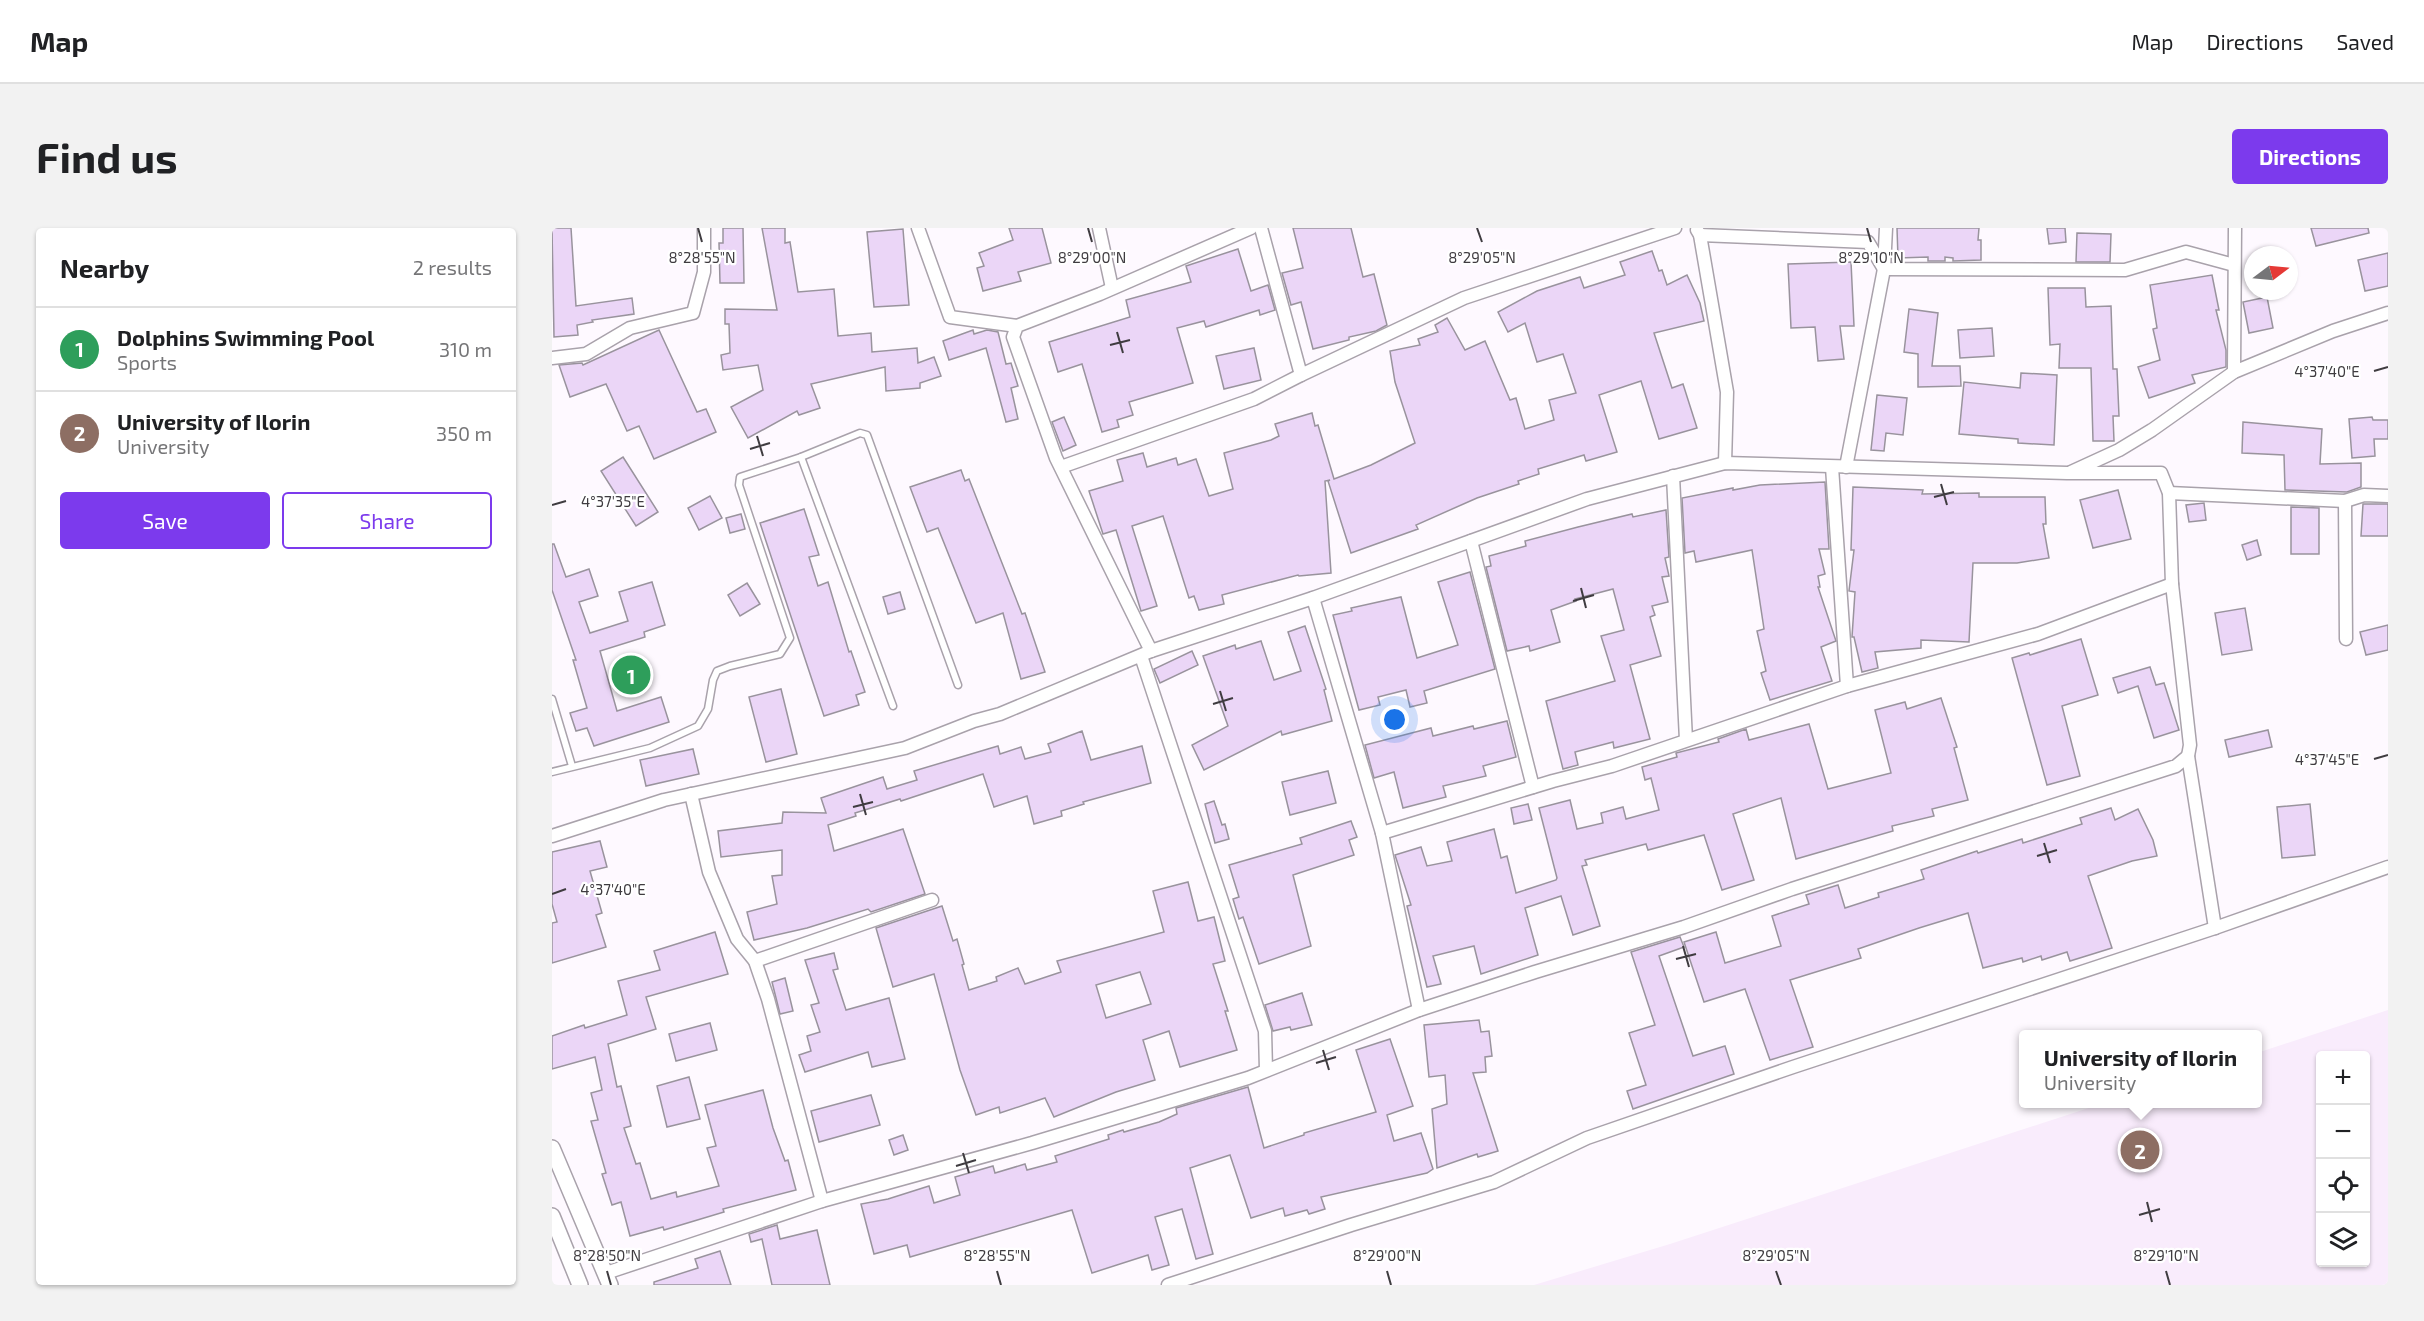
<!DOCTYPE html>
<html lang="en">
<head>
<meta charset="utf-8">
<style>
  body { margin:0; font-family:"Exo 2",sans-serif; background:#f2f2f2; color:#202124 }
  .controls { position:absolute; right:18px; bottom:18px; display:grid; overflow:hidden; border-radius:6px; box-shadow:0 2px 4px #0004 }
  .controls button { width:54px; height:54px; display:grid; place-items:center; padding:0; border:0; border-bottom:2px solid #e0e0e0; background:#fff; color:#202124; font:30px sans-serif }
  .compass { position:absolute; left:1692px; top:18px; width:54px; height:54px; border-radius:50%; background:#fff; box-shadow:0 2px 4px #0004; rotate:74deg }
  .you { position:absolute; left:843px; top:492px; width:21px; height:21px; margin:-15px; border:4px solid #fff; border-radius:50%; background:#1a73e8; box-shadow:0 0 0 9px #1a73e833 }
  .badge { display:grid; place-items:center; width:39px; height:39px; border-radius:50%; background:#7c3aed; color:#fff; font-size:20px; font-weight:700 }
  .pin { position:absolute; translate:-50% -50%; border:3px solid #fff; box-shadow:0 2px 6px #0006 }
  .popup { position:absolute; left:1467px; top:802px; width:243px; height:78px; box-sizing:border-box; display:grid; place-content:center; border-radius:6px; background:#fff; filter:drop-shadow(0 2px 4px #0005); font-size:20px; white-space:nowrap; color:#757577 }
  .popup b { font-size:22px; color:#202124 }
  .popup::after { content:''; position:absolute; left:50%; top:100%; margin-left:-12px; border:12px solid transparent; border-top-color:#fff }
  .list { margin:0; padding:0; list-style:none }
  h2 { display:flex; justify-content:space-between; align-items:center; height:78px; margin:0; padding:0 24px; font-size:26px }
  h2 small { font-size:20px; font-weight:400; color:#757577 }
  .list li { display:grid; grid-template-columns:39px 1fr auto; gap:18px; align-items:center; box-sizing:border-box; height:84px; padding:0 24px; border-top:2px solid #e0e0e0 }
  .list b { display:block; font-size:22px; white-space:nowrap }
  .list p { margin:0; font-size:20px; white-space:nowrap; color:#757577 }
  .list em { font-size:20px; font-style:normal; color:#757577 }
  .actions { display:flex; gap:12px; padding:18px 24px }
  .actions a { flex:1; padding:14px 0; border:2px solid #7c3aed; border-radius:6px; text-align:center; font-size:21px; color:#7c3aed }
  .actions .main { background:#7c3aed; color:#fff }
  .icon { flex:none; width:33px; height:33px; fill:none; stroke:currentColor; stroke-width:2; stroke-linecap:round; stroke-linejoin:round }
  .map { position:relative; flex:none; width:1836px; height:1057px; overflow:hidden; border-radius:6px }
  header { display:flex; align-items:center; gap:36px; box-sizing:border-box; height:84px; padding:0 30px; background:#fff; border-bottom:2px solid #e0e0e0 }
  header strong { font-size:28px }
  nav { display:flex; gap:33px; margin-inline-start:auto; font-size:21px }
  .intro { display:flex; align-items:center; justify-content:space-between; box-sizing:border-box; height:144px; padding:0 36px }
  h1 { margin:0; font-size:42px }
  .button { padding:15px 27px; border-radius:6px; background:#7c3aed; color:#fff; font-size:21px; font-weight:700 }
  main { display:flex; gap:36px; padding:0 36px }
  aside { flex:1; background:#fff; border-radius:6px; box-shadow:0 2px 4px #0004 }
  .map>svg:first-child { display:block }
  .built { fill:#f9ecfc; fill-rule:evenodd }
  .building { fill:#ebd6f7; stroke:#99939d; stroke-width:1.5; fill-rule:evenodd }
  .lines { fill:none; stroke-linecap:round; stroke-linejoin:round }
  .service-casing { stroke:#a9a2ab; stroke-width:9 }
  .minor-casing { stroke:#a9a2ab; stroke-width:15 }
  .tertiary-casing { stroke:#a9a2ab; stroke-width:18 }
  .service { stroke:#fff; stroke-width:6 }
  .minor { stroke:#fff; stroke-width:12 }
  .tertiary { stroke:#fff; stroke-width:15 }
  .ticks { fill:none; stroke:#3f3c40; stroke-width:2 }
  .ticks-label { font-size:15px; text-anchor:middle; fill:#3f3c40; stroke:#fff; stroke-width:4.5; stroke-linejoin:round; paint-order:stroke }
</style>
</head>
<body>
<header>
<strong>Map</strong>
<nav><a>Map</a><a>Directions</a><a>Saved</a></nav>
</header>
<div class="intro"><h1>Find us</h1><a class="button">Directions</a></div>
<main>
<aside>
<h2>Nearby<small>2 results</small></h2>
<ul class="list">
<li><span class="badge" style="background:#2e9e5b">1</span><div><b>Dolphins Swimming Pool</b><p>Sports</p></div><em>310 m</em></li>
<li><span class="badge" style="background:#8d6e63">2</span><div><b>University of Ilorin</b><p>University</p></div><em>350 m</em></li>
</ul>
<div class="actions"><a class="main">Save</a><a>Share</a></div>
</aside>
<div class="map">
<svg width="1836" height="1057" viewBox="0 0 1836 1057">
  <rect width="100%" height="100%" fill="#fef9ff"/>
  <path class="built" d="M1836 782V1057H982L1118 1016 1549 876H1705V825ZM1768 828H1814V1034H1768Z"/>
  <g class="building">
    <path d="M0 0H19L24 78 80 70 82 86 40 92 41 94 25 97 26 107 2 109Z"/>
    <path d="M171 0H191L192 55H168L167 15H171Z"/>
    <path d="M210 0H233V15L238 14 246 64 282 61 286 108 319 105 320 124 365 120 366 135 382 129 389 148 368 155V160L334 163 333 139 259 156 268 180 247 187 245 183 196 210 179 179 211 162 206 137 171 142 169 127 178 125 177 96H173V81L225 82Z"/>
    <path d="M457 0H490L499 35 466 44 469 53 431 63 425 40 432 38 427 25 461 12Z"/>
    <path d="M741 0H799L811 49 822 46 835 97 824 103 797 109V112L761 121 749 74 739 77 730 45 751 40Z"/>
    <path d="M1345 0H1427L1426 12H1429V32L1401 33V30L1393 29V33H1376V29L1346 30Z"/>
    <path d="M1495 0H1513L1514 14 1497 16Z"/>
    <path d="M1759 0H1816L1817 5 1764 18Z"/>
    <path d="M351 1 357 77 322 79 315 4Z"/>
    <path d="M1525 5 1559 6 1558 34H1524Z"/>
    <path d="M686 21 699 63 716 57 723 82 708 87 707 82 654 99 652 93 625 100 641 155 577 174 581 187 565 192 567 199 550 204 530 136 506 144 497 114 578 89 574 72 639 54 634 38Z"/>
    <path d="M1100 23 1107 43 1110 42 1115 57 1135 47 1148 75 1152 93 1102 105 1120 160 1131 156 1145 200 1107 211 1089 153 1047 167 1065 224 1034 233 1032 227 986 241 987 246 966 253 967 256 925 270 864 297 866 301 799 325 776 253 778 252 773 253 779 345 747 348 746 347 670 367 672 376 647 382 642 368 637 370 611 288 580 298 605 378 589 383 564 302 551 306 537 263 571 253 565 232 591 225 595 239 624 230 626 237 644 231 657 268 681 261 672 225 719 212 727 208 723 196 760 185 763 198 766 197 782 251 819 237 863 215 843 154 838 123 868 117 866 111 886 104 883 97 895 90 913 122 933 113 958 172 964 170 973 201 1002 192 997 172 1024 165 1011 126 985 134 973 95 956 104 946 84 985 63 1028 49 1032 60 1073 47 1068 34Z"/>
    <path d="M1836 25V58L1813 63 1806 32Z"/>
    <path d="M1299 34 1302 98H1288L1292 131 1266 133 1263 99 1239 100 1236 36Z"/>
    <path d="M1660 47 1667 82H1664L1674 122V139L1640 147 1643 155 1597 170 1586 139 1608 132 1601 101 1605 100 1598 57Z"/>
    <path d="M1496 60H1533L1534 79 1559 78 1561 141H1565L1567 188H1561L1562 213H1541L1539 140H1507L1508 116 1498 117Z"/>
    <path d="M1715 69 1721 100 1697 105 1691 74Z"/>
    <path d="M1357 81 1386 85 1380 138H1408L1409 158 1366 159V126L1352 124Z"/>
    <path d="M1440 100 1442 128 1408 130 1406 102Z"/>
    <path d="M107 102 145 184 154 181 164 204 102 231 87 198 75 203 54 156 18 169 7 137 30 135 31 137Z"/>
    <path d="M421 102 422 106 435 102 446 104 454 136 459 135 466 158 459 160 466 191 454 194 434 120 397 132 391 113Z"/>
    <path d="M702 120 709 152 672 161 664 128Z"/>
    <path d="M1469 145 1505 147 1502 217 1466 215V211L1407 206 1412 154 1468 160Z"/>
    <path d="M1325 167 1355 170 1351 207 1334 205 1332 223 1319 222Z"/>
    <path d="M512 189 524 217 511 223 500 194Z"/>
    <path d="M1820 189 1821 192H1836V211H1822L1823 228 1800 230 1797 191Z"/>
    <path d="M1691 194 1770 201 1768 236 1809 235V259L1795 264 1733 262 1732 227 1690 225Z"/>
    <path d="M71 229 106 284 84 298 49 243Z"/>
    <path d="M409 242 413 253 417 251 470 386 473 385 493 444 469 451 451 385 424 395 386 300 375 304 358 259Z"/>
    <path d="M1273 254 1277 321H1267L1273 346 1266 348 1268 359H1266L1284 413 1269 419 1280 453 1218 472 1209 445 1214 443 1205 403 1212 401 1200 322 1144 334 1142 323 1133 325 1130 270 1181 260V262L1208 257Z"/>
    <path d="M1301 259 1371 262 1370 266 1427 265V269H1493L1494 296H1491L1497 330 1465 335H1421L1417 414 1369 412V420L1323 424 1326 440 1310 444 1302 409H1300L1303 364 1297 363 1302 322H1299Z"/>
    <path d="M1566 262 1579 311 1541 320 1528 272Z"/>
    <path d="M158 268 170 290 147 302 136 280Z"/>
    <path d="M1652 275 1654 292 1637 294 1634 277Z"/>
    <path d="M1811 276H1836V308H1809Z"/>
    <path d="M1739 279 1767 280V326H1739Z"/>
    <path d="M252 281 267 327 257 329 266 358 276 354 297 424 299 423 313 464 304 467 307 477 272 488 208 295Z"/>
    <path d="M1114 282 1117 329 1113 330 1117 348 1110 349 1116 374 1100 378 1103 387 1098 389 1109 428 1078 437 1098 511 1062 520 1061 514 1023 524 1026 537 1011 541 994 473 1063 453 1049 408 1072 402 1061 361 1023 371 1024 373 999 382 1008 414 978 423 977 418 955 423 934 339 939 338 937 328 974 318 973 313 1026 299 1080 286 1081 289Z"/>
    <path d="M189 286 193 301 178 305 174 290Z"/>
    <path d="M1705 312 1709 327 1695 332 1690 317Z"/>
    <path d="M0 316H2L14 349 37 341 46 368 27 374 38 405 76 393 67 364 100 354 113 397 92 404 93 409 48 423 65 483 109 469 117 494 42 518 35 500 24 503 18 485 35 480 21 432H24L0 362Z"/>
    <path d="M918 344 943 441 872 463 875 475 858 479 854 462 826 469 828 477 807 482 781 387 800 383 799 380 849 369 865 430 906 417 886 354Z"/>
    <path d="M195 355 208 376 188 388 176 367Z"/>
    <path d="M348 364 353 381 336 386 331 369Z"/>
    <path d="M1693 380 1700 422 1670 427 1663 385Z"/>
    <path d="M1836 397V422L1814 427 1808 404Z"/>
    <path d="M753 398 774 461 772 462 780 493 730 507 729 503 652 542 640 517 676 498 651 428 683 417 684 421 709 413 722 452 749 443 736 404Z"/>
    <path d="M1529 411 1546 467 1510 478 1528 548 1495 557 1460 430 1477 425 1478 427Z"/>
    <path d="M640 423 646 437 608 455 602 441Z"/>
    <path d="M1598 439 1604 457 1612 455 1627 502 1602 510 1586 458 1566 465 1561 450Z"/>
    <path d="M229 461 245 526 214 534 197 469Z"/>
    <path d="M1389 470 1405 519 1402 520 1416 572 1380 581 1382 588 1340 598 1341 603 1244 631 1229 570 1181 586 1202 652 1170 662 1152 607 1096 622 1094 616 1033 632 1035 637 1030 638 1048 698 1021 707 1009 668 973 680 986 727 929 746 922 718 881 728 889 756 875 759 855 678 859 677 843 627 869 619 875 638 900 633 895 614 942 601 949 630 955 628 964 665 1004 652 1005 650 987 580 1018 572 1025 601 1051 595 1049 585 1071 579 1074 591 1107 582 1099 550 1093 552 1090 539 1125 529 1124 525 1167 514 1166 511 1194 501 1197 512 1257 496 1276 561 1339 545 1323 482 1353 474 1355 481Z"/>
    <path d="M955 493 964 529 931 538 934 548 891 558 894 569 851 580 842 544 822 550 813 517 879 500 881 508 921 498 922 501Z"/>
    <path d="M1716 502 1720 519 1677 529 1673 512Z"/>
    <path d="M530 503 539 532 590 518 599 555 531 574 532 576 509 583 510 588 482 596 475 568 442 579 431 546 349 573 348 571 303 585 304 588 276 597 282 623 351 601 373 666 319 684 316 681 255 700 202 712 195 684 225 676 220 648 230 647V622L169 629 166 603 230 595 231 584 274 585 269 570 331 549 335 561 365 552 362 543 446 518 448 526 469 519 473 531 499 524 496 516Z"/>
    <path d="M141 521 147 546 94 558 88 532Z"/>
    <path d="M776 543 784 575 738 587 730 554Z"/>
    <path d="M662 573 670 597 673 596 677 611 663 615 653 576Z"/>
    <path d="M976 576 980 592 962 596 959 580Z"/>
    <path d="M1758 576 1763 627 1730 630 1725 579Z"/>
    <path d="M1559 580 1563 592 1586 581 1601 612 1605 628 1580 633 1536 648 1560 720 1518 733 1515 724 1490 732 1489 728 1471 734 1470 730 1431 740 1416 685 1367 700 1306 721 1309 730 1238 752 1261 819 1218 832 1193 761 1152 774 1132 714 1164 704 1173 735 1229 718 1220 688 1257 676 1254 667 1286 657 1293 680 1327 669 1326 665 1372 651 1369 642 1425 623 1426 625 1470 611 1471 615 1530 596 1528 590Z"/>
    <path d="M799 593 805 609 797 612 802 627 741 647 759 718 707 736 691 689 687 691 681 671 687 669 677 637 750 616 748 610Z"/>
    <path d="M48 613 55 639 38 643 50 685 44 687 54 719 0 735V695L5 694 0 676V624Z"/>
    <path d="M636 654 646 693 662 689 673 733 661 736 676 783H673L685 822 628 839 617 803 591 812 603 852 564 864 502 889 493 870 448 885 447 879 424 887 408 842 382 746 341 759 324 700 390 678 401 713 405 711 412 736 410 737 417 762 445 753 444 749 466 740 473 756 509 744 505 733 612 704 601 663ZM588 744 599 776 554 790 544 757Z"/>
    <path d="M163 704 176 746 94 769 104 801 56 816 65 859 69 858 79 898 72 900 84 936 88 935 99 971 124 964 125 969 167 958 155 920 164 918 153 877 211 862 221 900 233 933 236 932 244 962 171 981 172 984 112 1002 111 999 78 1008 69 974 60 977 50 946 54 945 39 893 46 892 39 865 50 862 43 829 0 841V808L32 797 33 800 75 787 66 753 108 742 102 723Z"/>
    <path d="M1128 709 1132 719 1107 728 1141 828 1173 818 1182 846 1081 881 1075 863 1094 857 1077 805 1103 797 1079 724Z"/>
    <path d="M282 725 286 741 281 742 294 782 337 770 353 831 320 839 316 824 253 844 247 827 259 823 255 808 268 804 259 777 267 775 253 732Z"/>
    <path d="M233 750 241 783 228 786 220 754Z"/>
    <path d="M750 765 760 797 739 802 738 799 721 803 713 777Z"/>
    <path d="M927 792 929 804 937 803 940 828 933 829 934 844 921 845 946 923 926 929 925 926 885 940 880 881 895 876 893 847 877 849 872 797Z"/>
    <path d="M158 795 165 822 124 833 117 806Z"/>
    <path d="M838 811 861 878 835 887 842 913 869 905 881 941 875 945 769 969 773 981 757 986 755 982 733 988 731 980 699 990 678 927 638 940 661 1026 644 1031 630 981 603 989 617 1037 600 1042 596 1027 540 1045 520 982 358 1029 355 1017 322 1026 309 976 336 971 377 958 382 975 408 967 403 949 441 938 443 945 473 936 475 942 505 934 503 928 557 911 556 907 571 902 572 904 607 894 625 886 624 880 696 859 712 920 752 907V905L824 884 804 822Z"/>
    <path d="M137 849 148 891 115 899 105 858Z"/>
    <path d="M319 867 328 897 267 914 259 883Z"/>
    <path d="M351 907 356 922 342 927 337 912Z"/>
    <path d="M225 997 228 1011 265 1002 278 1057H220L210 1011 199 1014 197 1006Z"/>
    <path d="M168 1023 179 1057H102V1054L146 1040 143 1031Z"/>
  </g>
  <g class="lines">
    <defs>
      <g id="service">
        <path d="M249 229 308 205 315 207 406 457"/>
        <path d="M0 471 20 538"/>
        <path d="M0 544 98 520 146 498 156 481 161 452 165 443 178 438 228 426 238 410 187 257 188 249 249 229 341 478"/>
      </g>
      <g id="minor">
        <path d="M366 0 398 89 465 98"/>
        <path d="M547 0 560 60"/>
        <path d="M709 0 749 147"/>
        <path d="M1145 2 1148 7 1175 164 1173 235"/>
        <path d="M1148 7 1316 14 1332 41 1573 42 1634 24 1682 37"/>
        <path d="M0 130 34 126 78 100 141 85 152 44V0"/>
        <path d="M1682 144 1683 0"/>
        <path d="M509 239 702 171 749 147 912 70 1123 0"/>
        <path d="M1280 239 1295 458"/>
        <path d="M1294 239 1332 41 1334 0"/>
        <path d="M1519 244 1567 222 1600 202 1682 144 1781 103 1836 85"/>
        <path d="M1121 248 1134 512"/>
        <path d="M1617 265 1793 273 1812 267 1836 268"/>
        <path d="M1793 273 1794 411"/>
        <path d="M919 313 981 559"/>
        <path d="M761 370 830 605 867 782"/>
        <path d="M599 423 504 230 461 109 465 98 548 66 699 0"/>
        <path d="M589 428 713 803 714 842"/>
        <path d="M139 566 157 644 185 711 203 733 216 771 270 973"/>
        <path d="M830 605 1001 553 1060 538 1295 458 1486 406 1620 356"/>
        <path d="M0 608 112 572 353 520 422 493 448 486 599 423 761 370 1035 271 1173 235 1515 245H1609L1617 265 1620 356 1638 517 1636 528 1663 700"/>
        <path d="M203 733 380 672"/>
        <path d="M54 1045 270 973 480 915 696 850 867 782 983 744 1132 699 1240 661 1624 538 1636 528"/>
        <path d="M616 1057 799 997 942 954 1035 910 1241 839 1663 700 1836 639"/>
      </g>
      <g id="tertiary">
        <path d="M0 920 58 1057"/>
        <path d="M0 988 28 1057"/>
      </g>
    </defs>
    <use href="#service" class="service-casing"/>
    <use href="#minor" class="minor-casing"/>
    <use href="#tertiary" class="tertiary-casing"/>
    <use href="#service" class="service"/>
    <use href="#minor" class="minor"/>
    <use href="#tertiary" class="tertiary"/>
  </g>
  <path class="ticks" d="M146 0 150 14M536 0 540 14M925 0 930 14M1315 0 1319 14M565 104 571 125M558 117 578 112M1822 143 1836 139M205 208 211 228M198 221 218 215M1389 256 1395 277M1382 269 1402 264M0 277 14 273M1029 360 1034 380M1021 373 1042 367M668 463 674 483M661 476 681 470M1822 531 1836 527M308 566 314 587M301 579 321 574M1492 615 1498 635M1485 628 1505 622M0 666 14 661M1131 718 1137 739M1124 731 1144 726M771 822 777 842M764 835 784 829M411 925 417 945M404 938 424 932M1595 974 1600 994M1587 987 1608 981M55 1043 59 1057M445 1043 449 1057M835 1043 839 1057M1224 1043 1229 1057M1614 1043 1618 1057"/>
  <g class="ticks-label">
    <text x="150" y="35">8°28'55"N</text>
    <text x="540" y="35">8°29'00"N</text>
    <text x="930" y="35">8°29'05"N</text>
    <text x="1319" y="35">8°29'10"N</text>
    <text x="1775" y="149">4°37'40"E</text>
    <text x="61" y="279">4°37'35"E</text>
    <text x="1775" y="537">4°37'45"E</text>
    <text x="61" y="667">4°37'40"E</text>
    <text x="55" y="1033">8°28'50"N</text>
    <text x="445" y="1033">8°28'55"N</text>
    <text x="835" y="1033">8°29'00"N</text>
    <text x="1224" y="1033">8°29'05"N</text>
    <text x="1614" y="1033">8°29'10"N</text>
  </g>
</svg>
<div class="controls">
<button>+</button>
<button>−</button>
<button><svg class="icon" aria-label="locate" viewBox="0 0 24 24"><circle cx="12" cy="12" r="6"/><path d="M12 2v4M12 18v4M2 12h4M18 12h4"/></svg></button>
<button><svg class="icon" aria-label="layers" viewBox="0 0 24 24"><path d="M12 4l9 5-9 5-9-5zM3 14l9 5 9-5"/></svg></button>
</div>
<svg class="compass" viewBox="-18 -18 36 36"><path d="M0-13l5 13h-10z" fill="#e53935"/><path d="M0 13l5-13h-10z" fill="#757577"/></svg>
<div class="you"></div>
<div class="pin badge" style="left:79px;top:447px;background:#2e9e5b">1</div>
<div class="pin badge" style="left:1588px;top:922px;background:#8d6e63">2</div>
<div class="popup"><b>University of Ilorin</b>University</div>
</div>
</main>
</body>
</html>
